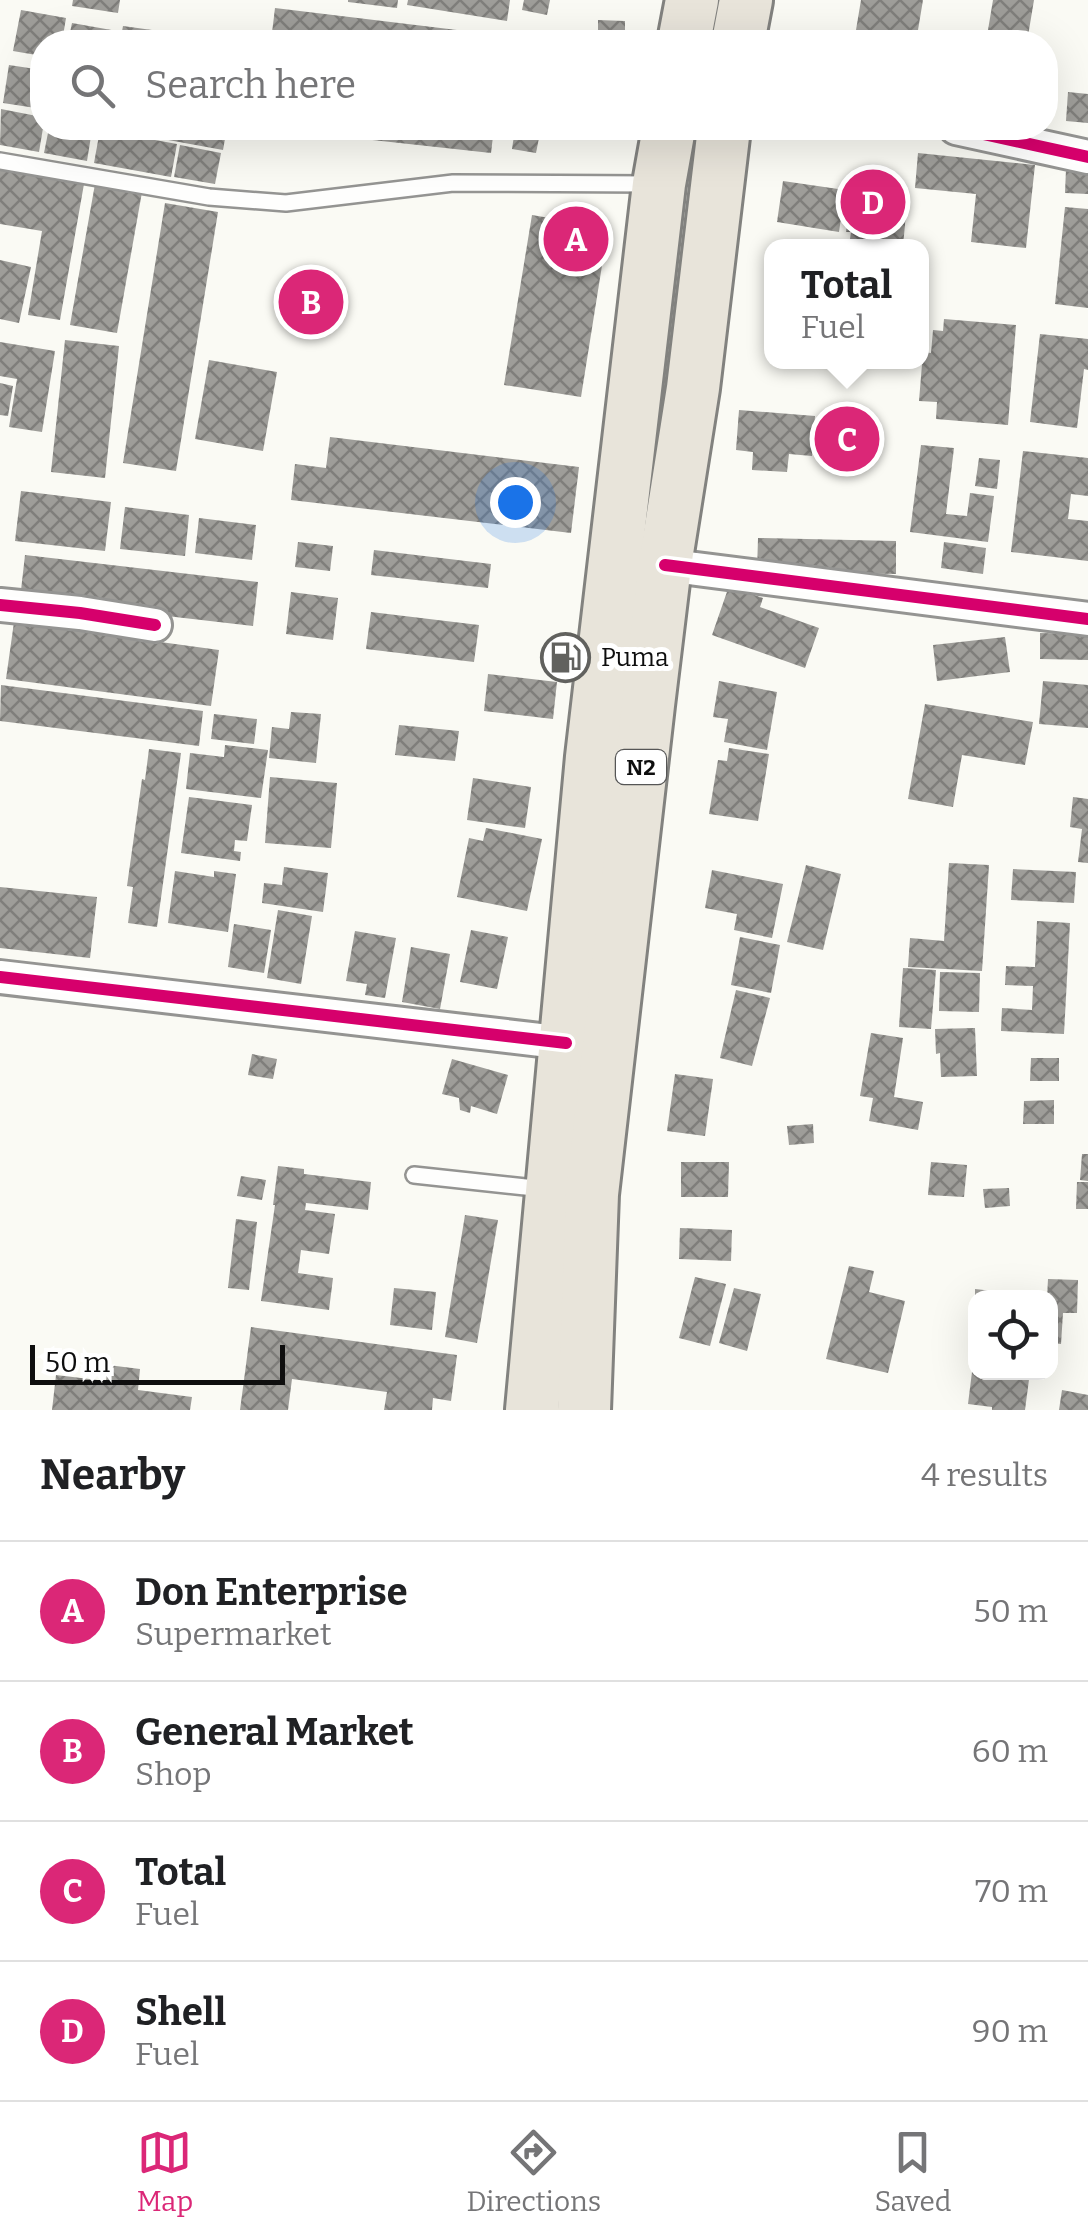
<!DOCTYPE html>
<html lang="en">
<head>
<meta charset="utf-8">
<style>
  body { margin:0; font-family:Bitter,serif; background:#f6f6f6; color:#202124 }
  .controls { position:absolute; right:30px; bottom:30px; display:grid; overflow:hidden; border-radius:20px; box-shadow:0 10px 40px #0002 }
  .controls button { width:90px; height:90px; display:grid; place-items:center; padding:0; border:0; border-bottom:2px solid #e0e0e0; background:#fff; color:#202124; font:50px sans-serif }
  .scale { position:absolute; left:30px; bottom:25px; width:255px; box-sizing:border-box; padding-left:10px; border:5px solid #0e0e0e; border-top:0; font-size:28px; line-height:35px; white-space:nowrap; color:#0e0e0e; -webkit-text-stroke:8px #fff; paint-order:stroke }
  .you { position:absolute; left:515px; top:502px; width:35px; height:35px; margin:-25px; border:8px solid #fff; border-radius:50%; background:#1a73e8; box-shadow:0 0 0 15px #1a73e833 }
  .badge { display:grid; place-items:center; width:65px; height:65px; border-radius:50%; background:#db2777; color:#fff; font-size:32px; font-weight:700 }
  .pin { position:absolute; translate:-50% -50%; border:5px solid #fff; box-shadow:0 2px 10px #0006 }
  .popup { position:absolute; left:764px; top:239px; width:165px; height:130px; box-sizing:border-box; display:grid; place-content:center; border-radius:20px; background:#fff; filter:drop-shadow(0 2px 8px #0005); font-size:32px; white-space:nowrap; color:#757577 }
  .popup b { font-size:38px; color:#202124 }
  .popup::after { content:''; position:absolute; left:50%; top:100%; margin-left:-20px; border:20px solid transparent; border-top-color:#fff }
  .list { margin:0; padding:0; list-style:none }
  h2 { display:flex; justify-content:space-between; align-items:center; height:130px; margin:0; padding:0 40px; font-size:42px }
  h2 small { font-size:32px; font-weight:400; color:#757577 }
  .list li { display:grid; grid-template-columns:65px 1fr auto; gap:30px; align-items:center; box-sizing:border-box; height:140px; padding:0 40px; border-top:2px solid #e0e0e0 }
  .list b { display:block; font-size:38px; white-space:nowrap }
  .list p { margin:0; font-size:32px; white-space:nowrap; color:#757577 }
  .list em { font-size:32px; font-style:normal; color:#757577 }
  .icon { flex:none; width:55px; height:55px; fill:none; stroke:currentColor; stroke-width:2; stroke-linecap:round; stroke-linejoin:round }
  .map { position:relative; flex:none; width:1088px; height:1410px; overflow:hidden }
  .search { position:absolute; background:#fff; box-shadow:0 10px 40px #0002; left:30px; right:30px; top:30px; height:110px; display:flex; align-items:center; gap:25px; box-sizing:border-box; padding:0 35px; border-radius:40px; color:#757577; font-size:38px }
  .sheet { height:690px; background:#fff }
  nav { display:flex; justify-content:space-around; align-items:center; box-sizing:border-box; height:140px; border-top:2px solid #e0e0e0; background:#fff; font-size:28px; color:#757577 }
  nav a { display:grid; justify-items:center; gap:5px }
  nav .on { color:#db2777 }
  .map>svg:first-child { display:block }
  .building { fill:url(#building-cross-hatch) }
  .lines { fill:none; stroke-linecap:round; stroke-linejoin:round }
  .service-casing { stroke:#949492; stroke-width:20 }
  .minor-casing { stroke:#949492; stroke-width:38 }
  .trunk-casing { stroke:#82827f; stroke-width:58 }
  .service { stroke:#fefefd; stroke-width:15 }
  .minor { stroke:#fefefd; stroke-width:32 }
  .trunk { stroke:#e8e4da; stroke-width:52 }
  .cycleway-casing { stroke:#fff; stroke-width:19 }
  .cycleway { stroke:#d6006c; stroke-width:12 }
  .labels { text-anchor:middle; stroke-width:10; stroke-linejoin:round; paint-order:stroke }
  .shield { fill:#fff; stroke:#565656; stroke-width:2.5 }
  .shield-label { font-size:22px; font-weight:bold; fill:#0e0e0e }
  .poi-label { font-size:25px; fill:#0e0e0e; stroke:#fff; text-anchor:start }
</style>
</head>
<body>
<div class="map">
<svg width="1088" height="1410" viewBox="0 0 1088 1410">
  <defs>
    <pattern id="building-cross-hatch" width="8" height="8" patternUnits="userSpaceOnUse" patternTransform="scale(2.5)"><rect width="8" height="8" fill="#9e9d99"/><path d="M0 0l8 8M0 8l8-8" fill="none" stroke="#7f7e7b"/></pattern>
  </defs>
  <rect width="100%" height="100%" fill="#fafaf4"/>
  <g class="building">
    <path d="M73 0H120L118 13 72 6Z"/>
    <path d="M348 0H398L397 8 348 2Z"/>
    <path d="M408 0H510L507 21 407 5Z"/>
    <path d="M524 0H550L547 15 522 10Z"/>
    <path d="M861 0H923L916 42H854Z"/>
    <path d="M993 0H1034L1027 42H986Z"/>
    <path d="M275 8 490 34 489 42 271 41Z"/>
    <path d="M21 10 66 18 62 42H42V56L13 51Z"/>
    <path d="M598 20 625 21V42H598Z"/>
    <path d="M72 23 117 31 115 42H68Z"/>
    <path d="M123 26 224 40V42H120Z"/>
    <path d="M9 65 42 70V109L3 103Z"/>
    <path d="M1068 92 1088 94V123L1066 121Z"/>
    <path d="M1 109 42 117 43 128 39 152 0 145Z"/>
    <path d="M49 128H75L92 130 87 161 44 153Z"/>
    <path d="M109 128H227L223 150 108 129Z"/>
    <path d="M281 128H494L491 153 281 130Z"/>
    <path d="M515 129 540 133 536 153 512 149Z"/>
    <path d="M100 130 177 144 171 177 94 163Z"/>
    <path d="M180 145 221 153 215 184 174 177Z"/>
    <path d="M918 153 1035 165 1026 248 971 242 976 194 915 188Z"/>
    <path d="M0 169 84 184 60 320 28 315 42 231 0 224Z"/>
    <path d="M1066 169 1088 170V194L1065 193Z"/>
    <path d="M783 181 845 190 839 232 777 222Z"/>
    <path d="M95 184 142 192 117 333 70 325Z"/>
    <path d="M850 198 907 203 903 246H849L851 232H846Z"/>
    <path d="M165 203 218 212 176 471 123 463Z"/>
    <path d="M1065 207 1088 209V308L1055 304Z"/>
    <path d="M532 215 608 228 581 397 504 385Z"/>
    <path d="M0 260 31 267 19 323 0 319Z"/>
    <path d="M944 319 1016 325 1008 425 936 419 937 402 919 401 923 352 931 353 933 330 943 331Z"/>
    <path d="M1040 334 1088 339V370L1084 369 1077 428 1030 422Z"/>
    <path d="M65 340 119 346 105 478 51 472Z"/>
    <path d="M0 342 55 351 42 432 9 427 17 379 0 376Z"/>
    <path d="M209 360 277 372 263 451 195 439Z"/>
    <path d="M0 383 13 386 8 416 0 415Z"/>
    <path d="M739 410 815 416 812 456 789 454 787 472 752 470 753 452 736 450Z"/>
    <path d="M825 429 872 434 868 466 822 460Z"/>
    <path d="M330 437 579 467 571 533 291 500 295 464 326 468Z"/>
    <path d="M921 445 954 448 946 514 967 516 970 493 994 496 988 542 910 532Z"/>
    <path d="M1023 451 1088 458V496L1071 494 1068 519 1088 521V561L1011 552Z"/>
    <path d="M979 458 1000 460 997 489 975 486Z"/>
    <path d="M21 491 111 502 105 551 15 541Z"/>
    <path d="M125 507 189 515 185 556 120 549Z"/>
    <path d="M199 518 256 525 252 560 195 553Z"/>
    <path d="M758 538 896 541V574L757 572Z"/>
    <path d="M298 542 333 546 330 571 295 567Z"/>
    <path d="M944 542 986 548 983 574 941 568Z"/>
    <path d="M374 550 491 564 488 588 371 575Z"/>
    <path d="M25 555 258 582 253 626 20 599Z"/>
    <path d="M729 586 763 598 760 607 819 628 805 668 712 635Z"/>
    <path d="M291 592 338 598 333 640 286 634Z"/>
    <path d="M371 612 479 625 474 662 366 649Z"/>
    <path d="M14 622 219 650 211 706 6 679Z"/>
    <path d="M1040 633 1088 634V660L1040 659Z"/>
    <path d="M1005 637 1010 672 937 681 933 645Z"/>
    <path d="M488 674 557 682 553 719 484 711Z"/>
    <path d="M719 681 777 692 767 750 724 742 728 719 713 717Z"/>
    <path d="M1043 681 1088 685V728L1039 724Z"/>
    <path d="M1 685 203 711 199 746 0 721Z"/>
    <path d="M925 704 1033 722 1025 765 962 755 953 807 908 799Z"/>
    <path d="M291 712 321 714 316 763 269 758 272 727 289 729Z"/>
    <path d="M214 714 257 719 254 744 211 739Z"/>
    <path d="M399 725 459 731 455 761 395 755Z"/>
    <path d="M225 745 268 750 261 798 186 789 190 753 224 757Z"/>
    <path d="M729 748 769 754 758 821 709 814 718 760 727 761Z"/>
    <path d="M149 749 181 753 157 927 128 923 133 887 127 886 142 779 145 780Z"/>
    <path d="M270 777 337 783 331 848 265 843Z"/>
    <path d="M473 778 531 787 525 828 467 820Z"/>
    <path d="M189 797 252 805 247 841 235 840 234 851 241 852 240 861 181 853Z"/>
    <path d="M1073 797 1088 799V863L1078 862 1082 829 1070 827Z"/>
    <path d="M486 828 542 839 527 911 457 897 469 838 483 841Z"/>
    <path d="M949 863 989 865 982 971 908 967 910 938 944 941Z"/>
    <path d="M806 865 841 874 823 950 787 942Z"/>
    <path d="M284 867 328 873 323 912 262 903 264 883 282 885Z"/>
    <path d="M1013 869 1076 872 1074 903 1011 900Z"/>
    <path d="M712 870 783 884 772 938 734 930 737 914 705 908Z"/>
    <path d="M175 871 214 877V871L236 874 228 932 168 923Z"/>
    <path d="M0 887 97 897 90 958 0 948Z"/>
    <path d="M278 910 312 916 301 984 267 978Z"/>
    <path d="M1037 921 1070 923 1064 1034 1001 1031 1002 1008 1032 1010 1033 986 1005 985 1006 966 1035 967Z"/>
    <path d="M234 924 271 930 264 973 228 967Z"/>
    <path d="M471 930 508 937 497 989 460 982Z"/>
    <path d="M355 931 396 938 385 998 365 995 367 984 346 981Z"/>
    <path d="M740 937 780 945 771 993 731 985Z"/>
    <path d="M411 947 450 954 440 1009 402 1002Z"/>
    <path d="M903 968 936 970 931 1029 899 1027Z"/>
    <path d="M940 972 980 973 979 1012 939 1011Z"/>
    <path d="M736 990 770 998 752 1066 720 1058Z"/>
    <path d="M975 1028 977 1076 941 1077 940 1053 936 1054 935 1029Z"/>
    <path d="M871 1033 903 1038 894 1097 923 1102 918 1130 869 1121 873 1098 860 1096Z"/>
    <path d="M252 1054 277 1059 273 1079 248 1075Z"/>
    <path d="M1031 1058H1059V1081H1030Z"/>
    <path d="M452 1059 508 1075 497 1114 471 1106 470 1113 460 1110 459 1098 442 1094Z"/>
    <path d="M675 1074 713 1079 705 1136 667 1131Z"/>
    <path d="M1054 1100V1124H1023L1024 1101Z"/>
    <path d="M813 1124 814 1143 789 1145 787 1126Z"/>
    <path d="M1082 1154H1088V1181L1080 1180Z"/>
    <path d="M681 1162H729L728 1197H681Z"/>
    <path d="M931 1162 967 1165 964 1197 928 1195Z"/>
    <path d="M278 1166 304 1169V1174L371 1182 368 1210 306 1203 305 1210 335 1214 329 1254 301 1250 298 1273 333 1278 329 1310 261 1301 275 1205H273Z"/>
    <path d="M241 1176 266 1180 262 1200 237 1196Z"/>
    <path d="M1077 1182H1088V1209H1076Z"/>
    <path d="M1009 1188 1010 1206 985 1208 983 1189Z"/>
    <path d="M465 1215 498 1220 477 1343 445 1337Z"/>
    <path d="M236 1219 257 1222 249 1290 228 1288Z"/>
    <path d="M680 1228 732 1230 731 1261 679 1259Z"/>
    <path d="M849 1266 874 1271 869 1292 905 1301 888 1373 826 1359Z"/>
    <path d="M695 1277 726 1284 710 1346 679 1338Z"/>
    <path d="M1048 1279 1078 1280 1077 1313H1063L1061 1344 1050 1343V1298H1047Z"/>
    <path d="M394 1288 436 1292 432 1330 390 1325Z"/>
    <path d="M734 1288 761 1294 747 1351 719 1343Z"/>
    <path d="M975 1289 1011 1293V1298H975Z"/>
    <path d="M251 1327 457 1355 451 1401 433 1398 432 1410H384L387 1392 292 1379 288 1410H240Z"/>
    <path d="M108 1365 140 1369 138 1390 192 1397 190 1410H52L56 1375 106 1381Z"/>
    <path d="M972 1372H1030L1025 1410H992V1407L968 1404Z"/>
    <path d="M1062 1390 1088 1395V1410H1059Z"/>
  </g>
  <g class="lines">
    <defs>
      <g id="service">
        <path d="M0 161 209 197 286 203 453 183 651 184"/>
        <path d="M414 1175 544 1189"/>
      </g>
      <g id="minor">
        <path d="M956 128 1088 157"/>
        <path d="M665 565 1088 619"/>
        <path d="M0 605 80 613 155 625"/>
        <path d="M0 977 566 1043"/>
      </g>
      <g id="trunk">
        <path d="M684 42 692 0"/>
        <path d="M738 42 746 0"/>
        <path d="M532 1410 592 757 659 184 669 128"/>
        <path d="M584 1410 592 1194 648 705 665 565 693 388 724 128"/>
      </g>
    </defs>
    <use href="#service" class="service-casing"/>
    <use href="#minor" class="minor-casing"/>
    <use href="#trunk" class="trunk-casing"/>
    <use href="#service" class="service"/>
    <use href="#minor" class="minor"/>
    <use href="#trunk" class="trunk"/>
    <defs>
      <g id="cycleway">
        <path d="M956 128 1088 157"/>
        <path d="M665 565 1088 619"/>
        <path d="M0 605 80 613 155 625"/>
        <path d="M0 977 566 1043"/>
      </g>
    </defs>
    <use href="#cycleway" class="cycleway-casing"/>
    <use href="#cycleway" class="cycleway"/>
  </g>
  <defs>
    <symbol id="fuel-ring" viewBox="-11 -11 22 22"><circle r="9.5" fill="#fff" stroke="#61615e" stroke-width="1.5"/><path d="M-5.5-6h7V0h2V4h1.3V-2.5L3-4.5l.8-.8L6-3V5H2.5V1h-1V6h-7ZM-4.2-4.7v3.2H.2V-4.7Z" fill="#61615e"/></symbol>
  </defs>
  <g fill-rule="evenodd">
    <use href="#fuel-ring" x="538" y="630" width="55" height="55"/>
  </g>
  <g class="labels">
    <rect class="shield" x="616" y="750" width="50" height="34" rx="8"/>
    <g class="shield-label">
      <text x="641" y="775">N2</text>
    </g>
    <g class="poi-label">
      <text x="601" y="666">Puma</text>
    </g>
  </g>
</svg>
<div class="controls">
<button><svg class="icon" aria-label="locate" viewBox="0 0 24 24"><circle cx="12" cy="12" r="6"/><path d="M12 2v4M12 18v4M2 12h4M18 12h4"/></svg></button>
</div>
<div class="scale">50 m</div>
<div class="you"></div>
<div class="pin badge" style="left:576px;top:239px">A</div>
<div class="pin badge" style="left:311px;top:302px">B</div>
<div class="pin badge" style="left:847px;top:439px">C</div>
<div class="popup"><b>Total</b>Fuel</div>
<div class="pin badge" style="left:873px;top:202px">D</div>
<div class="search"><svg class="icon" aria-label="search" viewBox="0 0 24 24"><circle cx="10" cy="10" r="6"/><path d="M15 15l6 6"/></svg>Search here</div>
</div>
<section class="sheet">
<h2>Nearby<small>4 results</small></h2>
<ul class="list">
<li><span class="badge">A</span><div><b>Don Enterprise</b><p>Supermarket</p></div><em>50 m</em></li>
<li><span class="badge">B</span><div><b>General Market</b><p>Shop</p></div><em>60 m</em></li>
<li><span class="badge">C</span><div><b>Total</b><p>Fuel</p></div><em>70 m</em></li>
<li><span class="badge">D</span><div><b>Shell</b><p>Fuel</p></div><em>90 m</em></li>
</ul>
</section>
<nav>
<a class="on"><svg class="icon" aria-label="map" viewBox="0 0 24 24"><path d="M3 6l6-2 6 2 6-2v14l-6 2-6-2-6 2zM9 4v14M15 6v14"/></svg>Map</a>
<a><svg class="icon" aria-label="directions" viewBox="0 0 24 24"><path d="M12 3l9 9-9 9-9-9zM9 14v-3h6M13 9l2 2-2 2"/></svg>Directions</a>
<a><svg class="icon" aria-label="saved" viewBox="0 0 24 24"><path d="M7 4h10v16l-5-4-5 4z"/></svg>Saved</a>
</nav>
</body>
</html>
